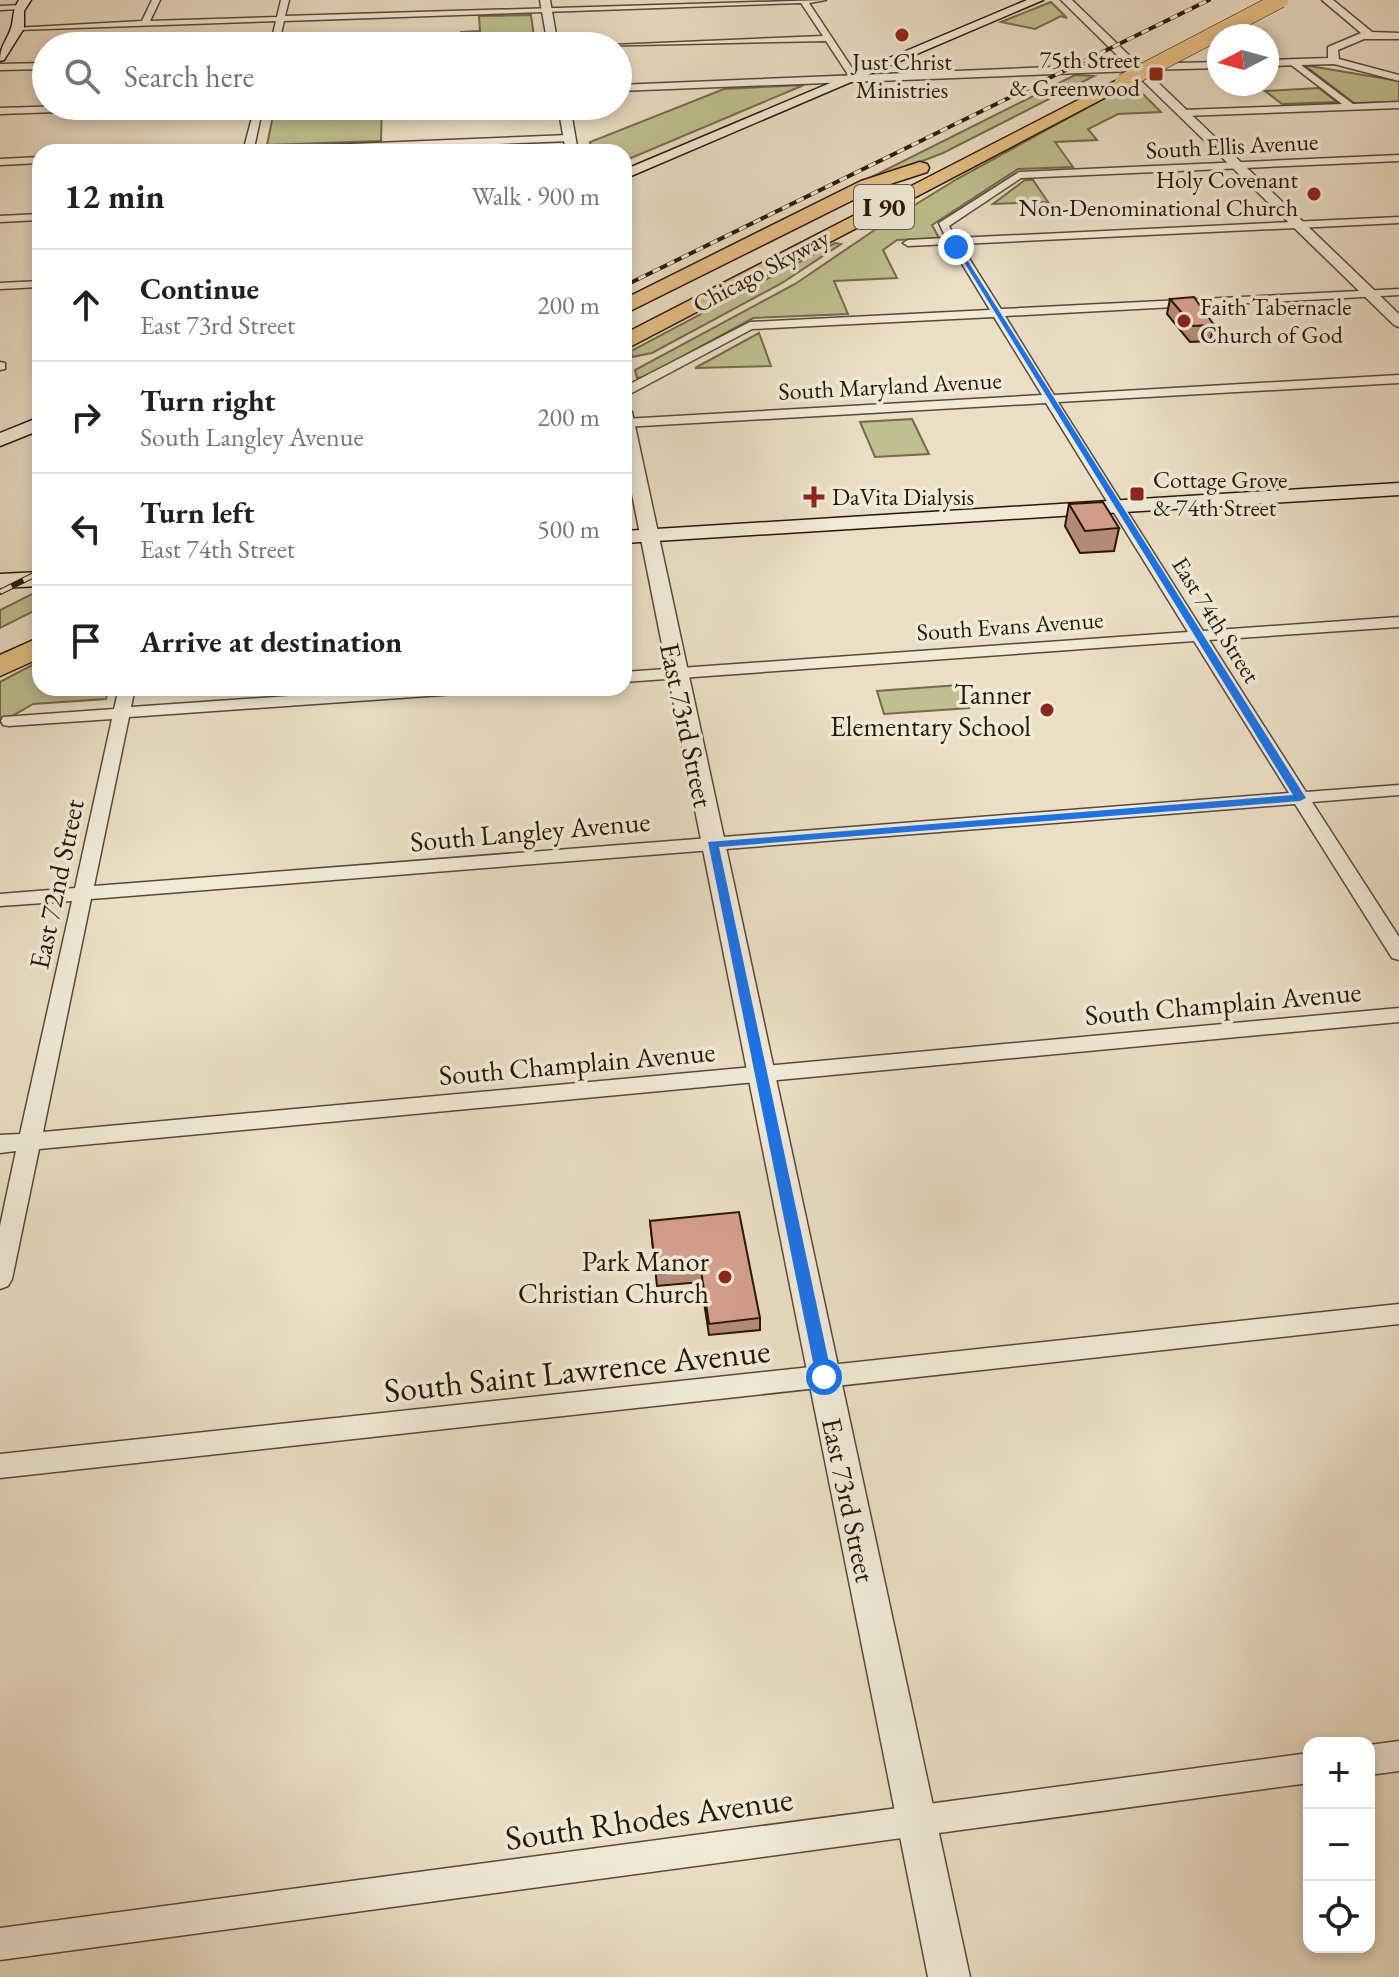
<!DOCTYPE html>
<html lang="en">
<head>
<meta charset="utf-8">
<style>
  body { margin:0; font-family:"EB Garamond",serif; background:#f6f6f6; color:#202124 }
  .controls { position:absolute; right:24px; bottom:24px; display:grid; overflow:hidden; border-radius:16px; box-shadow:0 4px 12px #0003 }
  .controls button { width:72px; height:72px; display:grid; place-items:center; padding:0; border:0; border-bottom:2px solid #e0e0e0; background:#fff; color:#202124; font:40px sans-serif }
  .compass { position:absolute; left:1207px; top:24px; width:72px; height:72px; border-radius:50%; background:#fff; box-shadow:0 4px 12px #0003; rotate:264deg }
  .stop { position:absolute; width:24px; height:24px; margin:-18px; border:6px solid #1a73e8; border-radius:50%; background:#fff }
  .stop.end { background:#1a73e8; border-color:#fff; box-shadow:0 2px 8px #0008 }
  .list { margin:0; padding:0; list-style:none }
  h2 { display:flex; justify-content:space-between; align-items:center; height:104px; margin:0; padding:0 32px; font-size:34px }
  h2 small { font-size:26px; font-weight:400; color:#757577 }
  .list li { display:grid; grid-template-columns:52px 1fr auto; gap:24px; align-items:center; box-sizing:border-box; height:112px; padding:0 32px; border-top:2px solid #e0e0e0 }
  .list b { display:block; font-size:30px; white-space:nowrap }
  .list p { margin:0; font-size:26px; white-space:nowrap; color:#757577 }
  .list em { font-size:26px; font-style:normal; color:#757577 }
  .icon { flex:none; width:44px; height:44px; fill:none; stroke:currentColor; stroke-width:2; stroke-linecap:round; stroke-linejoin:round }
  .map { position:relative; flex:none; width:1399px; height:1977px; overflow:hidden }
  .search { position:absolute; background:#fff; box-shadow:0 4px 12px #0003; left:32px; top:32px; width:600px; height:88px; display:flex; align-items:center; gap:20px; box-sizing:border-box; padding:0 28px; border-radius:44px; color:#757577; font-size:30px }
  .panel { position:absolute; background:#fff; box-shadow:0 4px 12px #0003; left:32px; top:144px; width:600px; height:552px; border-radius:24px }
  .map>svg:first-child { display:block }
  .green { fill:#bfbf8f; stroke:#746a4c; stroke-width:2 }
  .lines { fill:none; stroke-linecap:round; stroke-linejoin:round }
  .minor-casing { stroke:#594837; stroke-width:3 }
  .tertiary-casing { stroke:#594837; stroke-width:3 }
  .secondary-casing { stroke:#291608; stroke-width:3 }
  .motorway-casing { stroke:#291608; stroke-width:3 }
  .minor { fill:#f1ead9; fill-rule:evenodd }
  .tertiary { fill:#f1ead9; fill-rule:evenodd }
  .secondary { fill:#f1ead9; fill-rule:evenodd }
  .motorway { fill:#e5bf82; fill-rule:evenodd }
  .rail-far1-casing { stroke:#291608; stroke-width:4 }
  .rail-casing { stroke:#291608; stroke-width:6 }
  .rail-far1 { stroke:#f1ead9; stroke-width:3; stroke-dasharray:8; stroke-linecap:butt }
  .rail { stroke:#f1ead9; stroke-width:4; stroke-dasharray:13; stroke-linecap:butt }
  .motorway-bridge-casing { stroke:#291608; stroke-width:17; stroke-linecap:butt }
  .motorway-bridge { stroke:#e5bf82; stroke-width:16 }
  .wall { fill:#b68a79; stroke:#291608; stroke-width:2 }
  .building { fill:#d4a08d; stroke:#291608; stroke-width:2 }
  .route { fill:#1a73e8 }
  .poi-dot { fill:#8f2418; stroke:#f1ead9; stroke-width:3 }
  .labels { text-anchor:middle; stroke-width:7; stroke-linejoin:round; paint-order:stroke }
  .far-poi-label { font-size:24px; fill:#291608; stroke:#f1ead9; text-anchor:start }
  .far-street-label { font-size:24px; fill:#291608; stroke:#f1ead9 }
  .shield { fill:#f1ead9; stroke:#655647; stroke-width:2 }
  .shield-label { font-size:26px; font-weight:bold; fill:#291608 }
  .poi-label { font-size:28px; fill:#291608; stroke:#f1ead9; text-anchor:end }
  .street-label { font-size:28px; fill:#291608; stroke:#f1ead9 }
  .near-street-label { font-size:34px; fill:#291608; stroke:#f1ead9 }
</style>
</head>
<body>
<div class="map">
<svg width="1399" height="1977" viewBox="0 0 1399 1977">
  <rect width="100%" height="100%" fill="#eadec4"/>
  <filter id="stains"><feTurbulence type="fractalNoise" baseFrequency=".0025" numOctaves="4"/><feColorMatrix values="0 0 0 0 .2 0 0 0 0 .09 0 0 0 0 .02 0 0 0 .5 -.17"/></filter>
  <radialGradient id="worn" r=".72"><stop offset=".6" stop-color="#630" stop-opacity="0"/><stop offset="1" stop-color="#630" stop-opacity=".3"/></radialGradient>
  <g class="green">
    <path d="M1051 2 1067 18 1061 16 1035 29 1001 22Z"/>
    <path d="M531 15 535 44 462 46 461 32 480 31 479 16Z"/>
    <path d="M1304 65 1399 81V102L1354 103Z"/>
    <path d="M1075 75 1094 76 943 153 865 183 626 300Z"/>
    <path d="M1132 83 1161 112 1118 114 1088 129 1097 140 1055 142 1073 167 1018 169 932 225 939 238 897 240 883 250 897 278 834 281 848 314 753 318 645 377 637 378 635 370 795 284 882 225 957 179Z"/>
    <path d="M804 85 624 161V152H592L590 142 724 89Z"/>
    <path d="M1319 88 1337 102 1282 104 1265 91Z"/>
    <path d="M275 106H382L381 141 267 145Z"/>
    <path d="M1025 180H1033L1048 202 993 204Z"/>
    <path d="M835 243 841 244 782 283 652 353 632 357 631 351Z"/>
    <path d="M759 333 771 366 695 368Z"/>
    <path d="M912 419 929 454 875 457 860 422Z"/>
    <path d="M40 590V608L0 628V610Z"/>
    <path d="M40 661V688H109L106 699 33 704 0 723V682Z"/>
    <path d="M959 685 969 708 884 714 877 691Z"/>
  </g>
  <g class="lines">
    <defs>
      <g id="minor">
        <path d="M152 0H160L150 21 277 17 281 0H289L285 16 826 0 809 3 858 77 851 79 826 41 590 46 823 36 801 3 284 21 278 46H270L276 21 18 30 14 28 142 21Z"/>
        <path d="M23 5 20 9 0 10V6Z"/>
        <path d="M1293 59 1353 104 1399 102V108L1183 116 1178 113 1183 110 1342 104 1290 64Z"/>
        <path d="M46 63V69L0 70V64Z"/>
        <path d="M65 106H145L141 109 0 114V108Z"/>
        <path d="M255 106H263L254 148 569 135 574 138 569 141 296 152H221L244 148Z"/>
        <path d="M1399 155V161L1021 178 949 226 956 238 1399 217V223L960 244 1001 309 1399 289V295L1005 316 1054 395 1399 375V383L1058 402 1203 631 1399 617V627L1209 640 1306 792 1399 785V795L1312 802 1399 937V960L1392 958 1295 804 91 899 43 1132 1399 1008V1022L39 1149 12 1279 8 1286 0 1289V1226L16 1151 0 1153V1135L20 1134 72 901 0 906V894L75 888 112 719 9 726 3 725 1 721 3 717 114 709 119 688H135L131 707 403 688H479L471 693 129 717 94 886 1289 793 1194 641 624 682V672L1188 632 1046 403 624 427V419L1042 395 994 317 752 329 628 395 624 396V387L750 322 990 310 950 244 908 246 903 243 908 240 946 238 939 223 1019 172Z"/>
        <path d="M40 157V163L0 165V159Z"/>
        <path d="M40 214V220L0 222V216Z"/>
        <path d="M40 281V287L0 289V283Z"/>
        <path d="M0 362 5 363V369L0 370Z"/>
        <path d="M1399 1304V1324L0 1478V1454Z"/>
        <path d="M1399 1741V1771L1369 1775V1745Z"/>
        <path d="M1309 1753V1783L0 1960V1928Z"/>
      </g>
      <g id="tertiary">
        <path d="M540 0H550L558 46H548Z"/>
        <path d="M1061 0H1072L1138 64 1219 62V68L1145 70 1399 314V327L1394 325 1133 71 618 91V85L1126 64Z"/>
        <path d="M1322 0H1333L1372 32 1399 33V39H1364L1338 50 1339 59 1399 75V81L1334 64 1267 66V60L1328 58V47L1361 33Z"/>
        <path d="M558 106H570L578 152H566Z"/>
        <path d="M624 407 632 412 970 1977H928L624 454Z"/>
      </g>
      <g id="secondary">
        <path d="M19 0H31L24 11V28L4 60 0 61C0 47 5 43 10 31 15 19 11 13 19 0Z"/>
        <path d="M1027 0H1043L624 179V170Z"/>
        <path d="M40 417V430L0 446V433Z"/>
        <path d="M1399 483V495L624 543V531Z"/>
        <path d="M40 572V586L0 588V574Z"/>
      </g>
      <g id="motorway">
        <path d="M1123 77 1129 79 1131 82 1129 85 624 350V334Z"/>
        <path d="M920 162 927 164 929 168 927 172 875 189 624 314V299L861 181Z"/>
        <path d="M40 637V658L0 676V655Z"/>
      </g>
    </defs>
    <use href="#minor" class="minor-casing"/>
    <use href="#tertiary" class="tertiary-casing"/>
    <use href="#secondary" class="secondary-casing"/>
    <use href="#motorway" class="motorway-casing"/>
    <use href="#minor" class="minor"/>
    <use href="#tertiary" class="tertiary"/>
    <use href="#secondary" class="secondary"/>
    <use href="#motorway" class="motorway"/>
    <defs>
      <path id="rail-far1" d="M624 286 1209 0"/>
      <path id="rail" d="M0 592 40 572"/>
    </defs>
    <use href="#rail-far1" class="rail-far1-casing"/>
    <use href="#rail" class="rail-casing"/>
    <use href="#rail-far1" class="rail-far1"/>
    <use href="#rail" class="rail"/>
    <defs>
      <path id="motorway-bridge" d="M1123 82 1280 0"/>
    </defs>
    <use href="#motorway-bridge" class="motorway-bridge-casing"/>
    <use href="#motorway-bridge" class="motorway-bridge"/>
  </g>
  <g class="wall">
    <path d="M1170 299 1214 325 1210 341 1190 342 1167 314Z"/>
    <path d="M1069 504 1119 528 1114 551 1080 553 1065 526Z"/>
    <path d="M650 1221 760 1318V1330L709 1335 701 1282 657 1286Z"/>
  </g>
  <g class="building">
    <path d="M1194 297 1214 325 1193 326 1170 299Z"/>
    <path d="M1103 502 1119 528 1085 531 1069 504Z"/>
    <path d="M739 1212 760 1318 709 1324 701 1270 656 1274 650 1221Z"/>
  </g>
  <path class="route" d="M954 246 959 247 1306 798 1300 801 719 847 832 1377 824 1384 816 1377 708 842 1293 795Z"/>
  <g class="poi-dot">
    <circle cx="902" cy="35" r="8"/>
    <rect x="1148" y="66" width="16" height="16" rx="4"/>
    <circle cx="1314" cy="194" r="8"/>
    <circle cx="1184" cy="321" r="8"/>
    <rect x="1129" y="486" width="16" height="16" rx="4"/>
    <path d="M810 485h8v8h8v8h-8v8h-8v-8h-8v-8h8z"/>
    <circle cx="1047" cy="710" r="8"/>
    <circle cx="725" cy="1277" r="8"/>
  </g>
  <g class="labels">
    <g class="far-poi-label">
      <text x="1140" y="68" text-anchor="end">75th Street<tspan x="1140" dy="28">&amp; Greenwood</tspan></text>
      <text x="902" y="70" text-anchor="middle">Just Christ<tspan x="902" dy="28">Ministries</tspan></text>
      <text x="1298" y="188" text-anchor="end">Holy Covenant<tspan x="1298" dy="28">Non-Denominational Church</tspan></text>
      <text x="1200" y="315">Faith Tabernacle<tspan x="1200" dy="28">Church of God</tspan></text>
      <text x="1153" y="488">Cottage Grove<tspan x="1153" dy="28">&amp; 74th Street</tspan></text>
      <text x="832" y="505">DaVita Dialysis</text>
    </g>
    <g class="far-street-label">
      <text transform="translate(1232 146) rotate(-3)" y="8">South Ellis Avenue</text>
      <text transform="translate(761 271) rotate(-28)" y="8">Chicago Skyway</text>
      <text transform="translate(890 386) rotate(-3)" y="8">South Maryland Avenue</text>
      <text transform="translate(1216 620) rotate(58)" y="8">East 74th Street</text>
      <text transform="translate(1010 626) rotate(-4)" y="8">South Evans Avenue</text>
    </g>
    <rect class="shield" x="854" y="185" width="60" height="44" rx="6"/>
    <g class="shield-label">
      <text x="884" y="216">I 90</text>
    </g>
    <g class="poi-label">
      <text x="1031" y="704">Tanner<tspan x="1031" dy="32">Elementary School</tspan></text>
      <text x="709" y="1271">Park Manor<tspan x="709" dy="32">Christian Church</tspan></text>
    </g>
    <g class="street-label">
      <text transform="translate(687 725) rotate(78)" y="10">East 73rd Street</text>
      <text transform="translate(530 831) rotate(-5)" y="10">South Langley Avenue</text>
      <text transform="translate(56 884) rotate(-78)" y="10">East 72nd Street</text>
      <text transform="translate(1223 1003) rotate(-5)" y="10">South Champlain Avenue</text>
      <text transform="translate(577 1063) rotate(-5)" y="10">South Champlain Avenue</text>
      <text transform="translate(849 1500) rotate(78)" y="10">East 73rd Street</text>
    </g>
    <g class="near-street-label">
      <text transform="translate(577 1370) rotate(-6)" y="12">South Saint Lawrence Avenue</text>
      <text transform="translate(649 1818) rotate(-8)" y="12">South Rhodes Avenue</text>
    </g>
  </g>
  <rect width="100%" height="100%" filter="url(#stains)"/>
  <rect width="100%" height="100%" fill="url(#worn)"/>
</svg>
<div class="controls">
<button>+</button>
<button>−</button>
<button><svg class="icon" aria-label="locate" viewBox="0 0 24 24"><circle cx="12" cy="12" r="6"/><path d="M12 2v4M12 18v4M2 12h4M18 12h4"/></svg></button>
</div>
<svg class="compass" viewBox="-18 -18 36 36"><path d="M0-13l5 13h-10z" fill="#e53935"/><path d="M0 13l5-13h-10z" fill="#757577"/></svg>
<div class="stop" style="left:824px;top:1377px"></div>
<div class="stop end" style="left:956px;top:247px"></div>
<div class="search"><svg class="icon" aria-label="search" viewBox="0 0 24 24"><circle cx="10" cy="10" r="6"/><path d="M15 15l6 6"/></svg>Search here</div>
<section class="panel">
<h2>12 min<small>Walk · 900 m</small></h2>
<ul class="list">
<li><svg class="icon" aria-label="ahead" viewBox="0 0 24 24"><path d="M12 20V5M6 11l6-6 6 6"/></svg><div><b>Continue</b><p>East 73rd Street</p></div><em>200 m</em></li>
<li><svg class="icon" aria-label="right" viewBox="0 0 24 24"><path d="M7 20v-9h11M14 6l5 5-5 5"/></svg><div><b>Turn right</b><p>South Langley Avenue</p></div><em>200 m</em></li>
<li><svg class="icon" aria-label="left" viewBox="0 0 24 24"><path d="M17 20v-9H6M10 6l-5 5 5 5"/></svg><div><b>Turn left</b><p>East 74th Street</p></div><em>500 m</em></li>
<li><svg class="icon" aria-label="arrive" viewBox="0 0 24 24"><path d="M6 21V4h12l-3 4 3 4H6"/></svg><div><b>Arrive at destination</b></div></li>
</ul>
</section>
</div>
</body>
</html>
